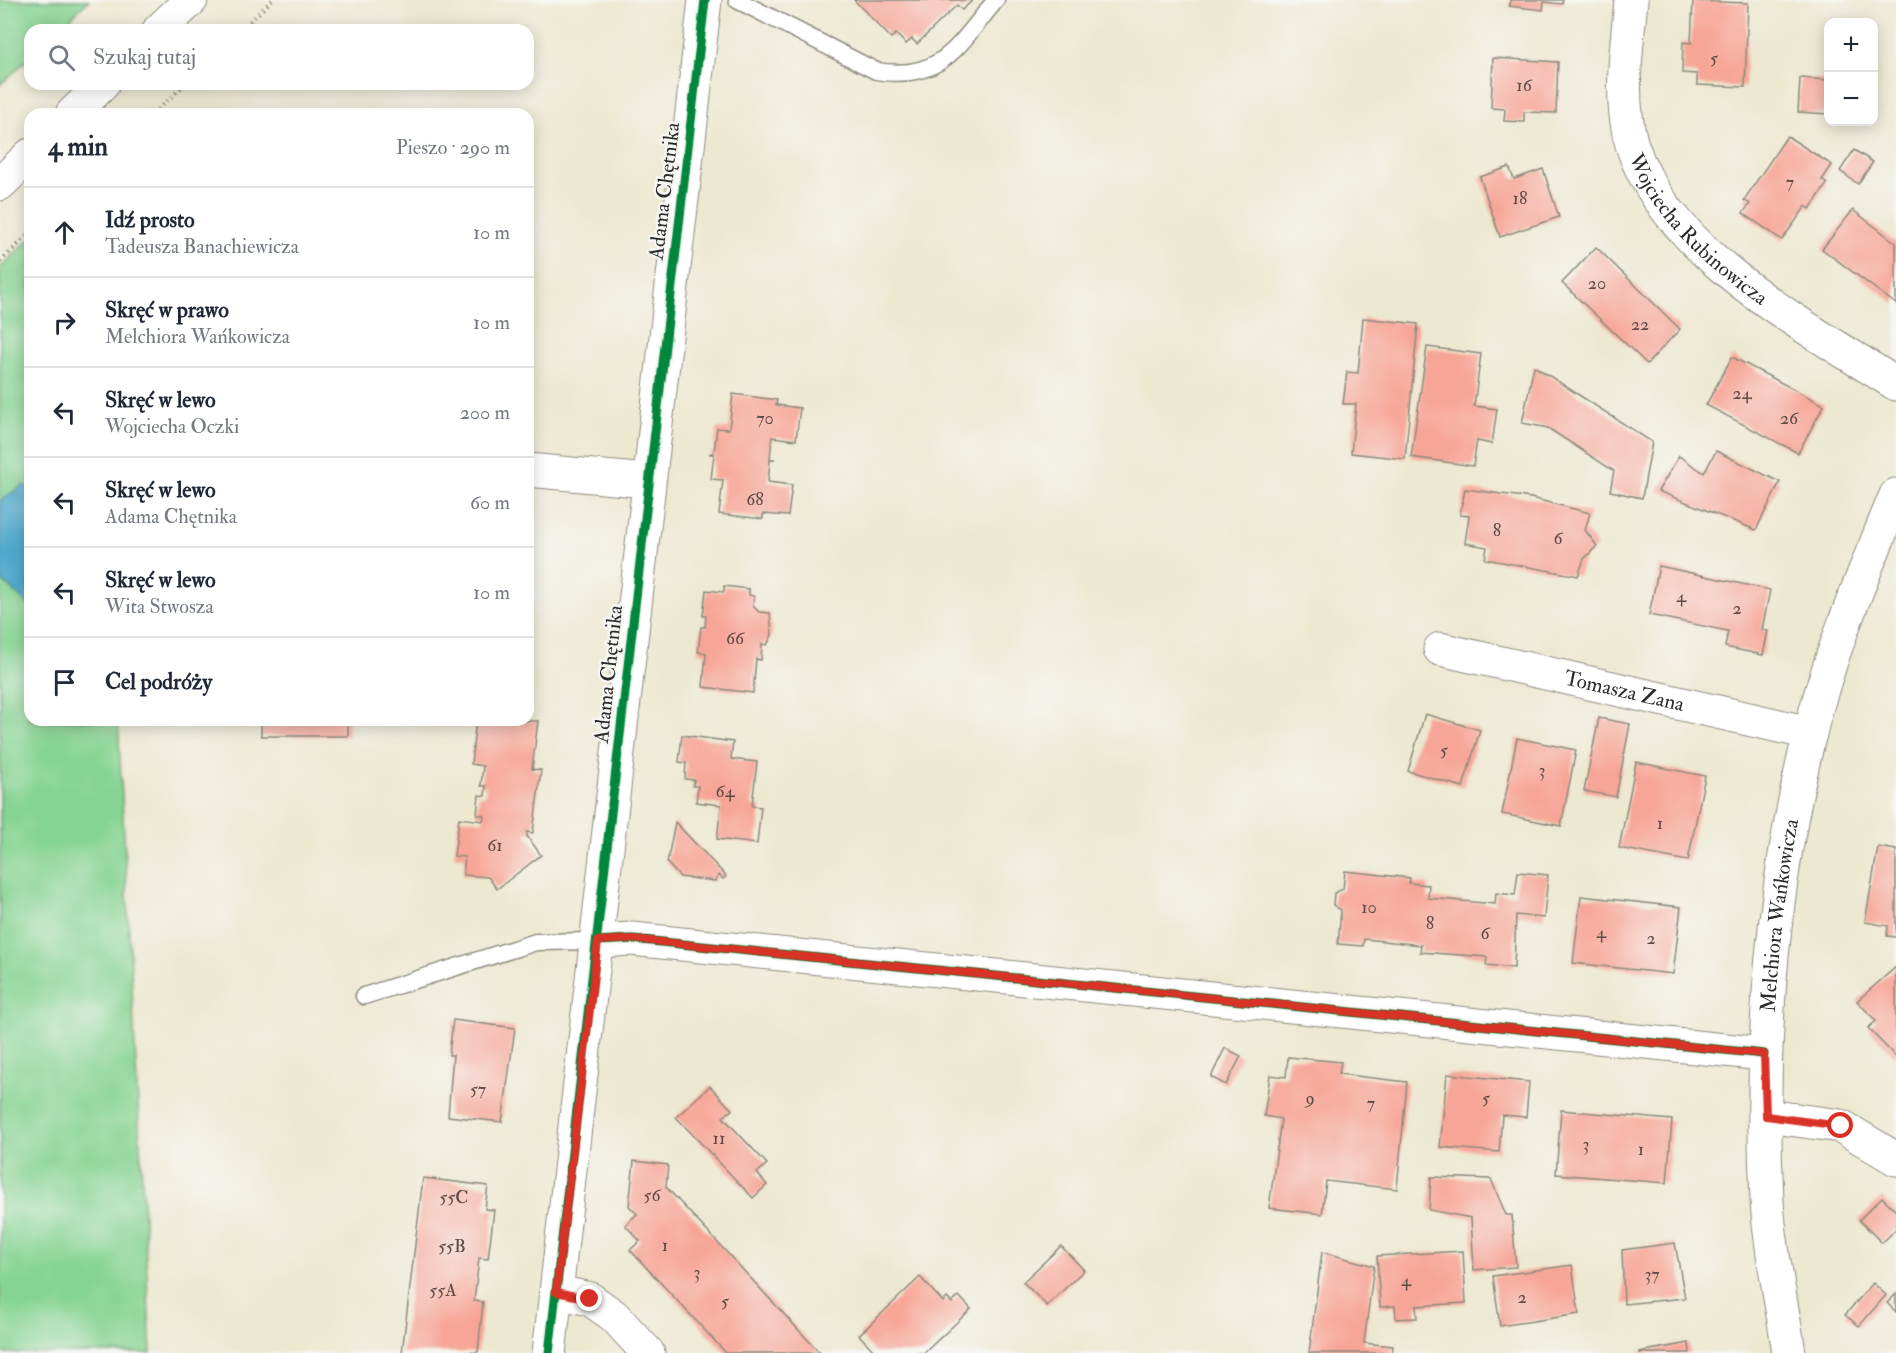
<!DOCTYPE html>
<html lang="pl">
<head>
<meta charset="utf-8">
<style>
  body { margin:0; font-family:"IM FELL Double Pica",serif; background:#f2f2f3; color:#1f2937 }
  .controls { position:absolute; right:18px; top:18px; display:grid; overflow:hidden; border-radius:12px; box-shadow:0 3px 15px #0003 }
  .controls button { width:54px; height:54px; display:grid; place-items:center; padding:0; border:0; border-bottom:2px solid #e0e1e3; background:#fff; color:#1f2937; font:30px sans-serif }
  .stop { position:absolute; width:18px; height:18px; margin:-14px; border:4px solid #d93025; border-radius:50%; background:#fff }
  .stop.end { background:#d93025; border-color:#fff; box-shadow:0 2px 6px #0008 }
  .list { margin:0; padding:0; list-style:none }
  h2 { display:flex; justify-content:space-between; align-items:center; height:78px; margin:0; padding:0 24px; font-size:26px }
  h2 small { font-size:20px; font-weight:400; color:#747a83 }
  .list li { display:grid; grid-template-columns:39px 1fr auto; gap:18px; align-items:center; box-sizing:border-box; height:90px; padding:0 24px; border-top:2px solid #e0e1e3 }
  .list b { display:block; font-size:22px; white-space:nowrap }
  .list p { margin:0; font-size:20px; white-space:nowrap; color:#747a83 }
  .list em { font-size:20px; font-style:normal; color:#747a83 }
  .icon { flex:none; width:33px; height:33px; fill:none; stroke:currentColor; stroke-width:2; stroke-linecap:round; stroke-linejoin:round }
  .map { position:relative; flex:none; width:1896px; height:1353px; overflow:hidden }
  .search { position:absolute; background:#fff; box-shadow:0 3px 15px #0003; left:24px; top:24px; width:510px; height:66px; display:flex; align-items:center; gap:15px; box-sizing:border-box; padding:0 21px; border-radius:18px; color:#747a83; font-size:22px }
  .panel { position:absolute; background:#fff; box-shadow:0 3px 15px #0003; left:24px; top:108px; width:510px; height:618px; border-radius:18px }
  .map>svg:first-child { display:block }
  .green { fill:#86d493; stroke:#58805f; stroke-width:1.5 }
  .water { fill:#4fa9cc; stroke:#3d6a7c; stroke-width:1.5 }
  .building { fill:#f7a596 }
  .lines { fill:none; stroke-linecap:round; stroke-linejoin:round }
  .service-casing { stroke:#8c8a7e; stroke-width:19 }
  .minor-casing { stroke:#8c8a7e; stroke-width:35 }
  .path { stroke:#8c8a7e; stroke-width:4; stroke-dasharray:1.5 4.5; stroke-linecap:butt }
  .service { stroke:#fff; stroke-width:16 }
  .minor { stroke:#fff; stroke-width:33 }
  .cycleway-casing { stroke:#f6f6f2; stroke-width:13 }
  .cycleway { stroke:#00873e; stroke-width:9 }
  .route { stroke:#d93025; stroke-width:8 }
  .labels { text-anchor:middle; stroke-width:5; stroke-linejoin:round; paint-order:stroke }
  .number-label { font-size:18px; fill:#5e4a46 }
  .street-label { font-size:21px; fill:#2b2b2b; stroke:#f6f6f2 }
</style>
</head>
<body>
<div class="map">
<svg width="1896" height="1353" viewBox="0 0 1896 1353">
  <rect width="100%" height="100%" fill="#f6f6f2"/>
  <filter id="ink" filterUnits="userSpaceOnUse"><feTurbulence type="fractalNoise" baseFrequency=".0167" numOctaves="2"/><feDisplacementMap in="SourceGraphic" scale="12" xChannelSelector="R" yChannelSelector="G"/><feConvolveMatrix kernelMatrix="1 2 1 2 8 2 1 2 1" color-interpolation-filters="sRGB"/></filter>
  <filter id="wash" filterUnits="userSpaceOnUse"><feTurbulence type="fractalNoise" baseFrequency=".008" numOctaves="4" result="noise"/><feDisplacementMap in="SourceGraphic" scale="24" xChannelSelector="R" yChannelSelector="G"/><feGaussianBlur stdDeviation="1.35" result="paint"/><feColorMatrix in="noise" values="0 0 0 0 0 0 0 0 0 0 0 0 0 0 0 0 0 1.4 0 .05"/><feComposite in="paint" operator="in"/></filter>
  <g filter="url(#wash)">
    <rect width="100%" height="100%" fill="#ede8d0"/>
    <g class="green">
      <path d="M0 0H89L58 30H30V57L0 85Z"/>
      <path d="M30 239V720H118L151 1353H0V268Z"/>
    </g>
    <path class="water" d="M22 486 30 487V606L0 579V501Z"/>
    <g id="blocks">
      <g class="building">
        <path d="M854 0H973L962 10 957 5 917 44 912 39 906 44 896 34 891 38Z"/>
        <path d="M1510 0H1563L1562 4 1544 2 1543 10 1509 6Z"/>
        <path d="M1693 1 1748 3 1745 87 1697 85V74L1682 73 1683 42 1691 43Z"/>
        <path d="M1493 58 1558 62 1556 113 1524 112V122L1504 121 1505 109 1491 108Z"/>
        <path d="M1800 78 1828 80V114L1798 112Z"/>
        <path d="M1787 136 1832 165 1822 180 1827 184 1810 209 1806 206 1782 240 1743 213 1750 204 1744 200Z"/>
        <path d="M1854 150 1873 162 1858 184 1840 171Z"/>
        <path d="M1509 167 1514 179 1543 169 1559 217 1500 237 1480 177Z"/>
        <path d="M1853 210 1896 243V304L1822 249Z"/>
        <path d="M1596 247 1680 329 1647 364 1562 283Z"/>
        <path d="M1363 318 1418 324 1405 459 1351 453 1356 404H1343L1347 372 1358 373Z"/>
        <path d="M1427 347 1481 354 1474 406 1497 409 1492 444 1477 441 1473 466 1411 457Z"/>
        <path d="M1732 357 1824 405 1798 453 1706 405Z"/>
        <path d="M1534 366 1652 442 1642 498 1610 491 1614 471 1548 428 1522 423Z"/>
        <path d="M733 394 777 400 776 405 800 408 796 440 772 437 770 459H775L770 460 768 482 792 485 788 516 763 514V519L719 514 723 480 711 479 714 454H709L714 452 717 428 729 429Z"/>
        <path d="M1716 451 1780 482 1756 530 1658 491 1679 456 1704 473Z"/>
        <path d="M1465 489 1531 498 1590 513 1585 530 1597 546 1584 559 1578 576 1485 559 1487 547 1465 543 1469 516 1460 515Z"/>
        <path d="M1659 566 1770 590 1762 630 1768 631 1763 655 1725 647 1728 631 1649 615Z"/>
        <path d="M724 586 749 589V595L754 596 753 606 759 612 770 613 772 635 767 645 762 644 761 660 756 659 753 693 703 687 706 653 698 652 701 627H705L706 616H703L706 590 724 592Z"/>
        <path d="M1425 714 1480 730 1463 787 1408 771Z"/>
        <path d="M1599 718 1630 724 1616 797 1584 791Z"/>
        <rect x="261" y="720" width="87" height="16"/>
        <path d="M476 720 538 721 532 769 541 770 533 833 527 832V836L541 855 497 889 488 877 463 875 465 857 454 856 459 818 483 821 484 815H477L479 795 485 796 486 786H481L483 766 471 764Z"/>
        <path d="M682 735 733 742 731 759 757 762 752 806 761 807 757 844 717 839 721 805 696 802 698 786H693L694 780 685 779 686 763 679 762Z"/>
        <path d="M1517 738 1576 750 1561 826 1502 814Z"/>
        <path d="M1636 762 1705 776 1688 861 1619 848Z"/>
        <path d="M675 822 726 876 723 879 719 875 715 881 680 877 667 863Z"/>
        <path d="M1878 847 1896 850V937L1887 936 1888 926 1865 922Z"/>
        <path d="M1345 871 1410 878 1409 883 1429 885 1428 898 1495 904 1496 893 1515 895 1518 872 1548 875 1544 918 1516 915 1514 968 1486 965 1487 957 1420 952 1421 945 1364 939 1363 946 1338 944 1341 910 1333 905 1334 893 1343 889Z"/>
        <path d="M1581 896 1681 907 1673 974 1573 963Z"/>
        <path d="M1896 967V1057L1868 1028 1876 1021 1857 1001Z"/>
        <path d="M453 1020 515 1028 502 1122 448 1116 453 1055H449Z"/>
        <path d="M1225 1048 1241 1056 1226 1085 1211 1077Z"/>
        <path d="M1288 1057 1341 1062 1339 1074 1407 1082 1397 1189 1326 1181 1322 1214 1269 1208 1281 1119 1264 1116 1270 1075 1286 1077Z"/>
        <path d="M1447 1074 1529 1082 1526 1117 1502 1115 1499 1152 1440 1147Z"/>
        <path d="M710 1086 732 1110 723 1117 767 1164 757 1173 767 1185 753 1198 676 1117Z"/>
        <path d="M1561 1110 1672 1120 1667 1183 1556 1174Z"/>
        <path d="M634 1161 668 1165 666 1187 820 1353H726L630 1250 640 1241 625 1225 637 1214 629 1206Z"/>
        <path d="M1431 1177 1491 1179 1506 1215H1512L1516 1267 1474 1270 1471 1218 1429 1210Z"/>
        <path d="M423 1178 488 1186 485 1209 494 1210 488 1259 479 1258 474 1301 483 1302 478 1352 402 1353Z"/>
        <path d="M1882 1197 1896 1211V1229L1882 1243 1859 1220Z"/>
        <path d="M1675 1243 1685 1298 1624 1304 1622 1250Z"/>
        <path d="M1061 1246 1084 1270 1047 1306 1023 1282Z"/>
        <path d="M1463 1251 1466 1303 1416 1306 1417 1318 1396 1319 1395 1306 1380 1307 1377 1256Z"/>
        <path d="M1322 1252 1374 1266 1364 1343 1393 1346 1392 1353H1309Z"/>
        <path d="M1572 1265 1579 1314 1500 1326 1493 1276Z"/>
        <path d="M920 1277 943 1302 947 1298 952 1303 959 1296 971 1309 924 1353H876L859 1335Z"/>
        <path d="M1873 1283 1886 1295 1859 1326 1845 1315Z"/>
        <path d="M1896 1294V1312L1887 1303Z"/>
        <path d="M1689 1343 1690 1353H1639V1352Z"/>
      </g>
    </g>
  </g>
  <g filter="url(#ink)">
    <use href="#blocks" fill-opacity="0" stroke="#8c8a7e" stroke-width="1.5"/>
    <g class="lines">
      <defs>
        <g id="service">
          <path d="M737 0 876 71C942 82 958 45 996 0"/>
          <path d="M364 996 536 942 598 941"/>
        </g>
        <g id="minor">
          <path id="s1" d="M1631 0C1627 47 1618 99 1632 145 1666 253 1805 326 1896 384"/>
          <path d="M159 30 191 0"/>
          <path d="M72 114 103 84"/>
          <path d="M0 184 30 155"/>
          <path d="M528 470 647 481"/>
          <path id="s2" d="M1440 649 1810 733"/>
          <path d="M598 941 632 939 1764 1054"/>
          <path d="M1766 1116 1841 1126 1896 1159"/>
          <path d="M556 1292 590 1299 614 1316 648 1353"/>
          <path d="M549 1353C602 902 651 451 705 0"/>
          <path id="s3" d="M1789 1353C1782 1303 1770 1251 1767 1201 1759 1044 1772 886 1810 733 1830 651 1864 573 1896 495"/>
        </g>
      </defs>
      <use href="#service" class="service-casing"/>
      <use href="#minor" class="minor-casing"/>
      <g class="path">
        <path d="M241 30 272 0"/>
        <path d="M154 114 185 84"/>
        <path d="M0 262 30 233"/>
      </g>
      <use href="#service" class="service"/>
      <use href="#minor" class="minor"/>
      <defs>
        <g id="cycleway">
          <path d="M598 941 632 939 1764 1054"/>
          <path d="M549 1353C602 902 651 451 705 0"/>
        </g>
      </defs>
      <use href="#cycleway" class="cycleway-casing"/>
      <use href="#cycleway" class="cycleway"/>
    </g>
  </g>
  <g class="lines" filter="url(#ink)">
    <path class="route" d="M590 1299 556 1292 598 941 632 939 1764 1054 1766 1116 1841 1126"/>
  </g>
  <g class="labels">
    <g class="number-label">
      <text x="1714" y="64">5</text>
      <text x="1524" y="91">16</text>
      <text x="1790" y="188">7</text>
      <text x="1520" y="204">18</text>
      <text x="1597" y="289">20</text>
      <text x="1640" y="330">22</text>
      <text x="1742" y="399">24</text>
      <text x="765" y="424">70</text>
      <text x="1789" y="424">26</text>
      <text x="755" y="505">68</text>
      <text x="1497" y="536">8</text>
      <text x="1558" y="544">6</text>
      <text x="1681" y="602">4</text>
      <text x="1737" y="614">2</text>
      <text x="735" y="644">66</text>
      <text x="1444" y="756">5</text>
      <text x="1542" y="776">3</text>
      <text x="725" y="797">64</text>
      <text x="1660" y="829">1</text>
      <text x="495" y="851">61</text>
      <text x="1369" y="913">10</text>
      <text x="1430" y="929">8</text>
      <text x="1601" y="938">4</text>
      <text x="1485" y="939">6</text>
      <text x="1651" y="944">2</text>
      <text x="478" y="1095">57</text>
      <text x="1310" y="1104">9</text>
      <text x="1486" y="1104">5</text>
      <text x="1371" y="1109">7</text>
      <text x="719" y="1144">11</text>
      <text x="1586" y="1150">3</text>
      <text x="1641" y="1155">1</text>
      <text x="652" y="1201">56</text>
      <text x="454" y="1203">55C</text>
      <text x="665" y="1251">1</text>
      <text x="452" y="1252">55B</text>
      <text x="697" y="1278">3</text>
      <text x="1652" y="1280">37</text>
      <text x="1406" y="1286">4</text>
      <text x="443" y="1296">55A</text>
      <text x="1522" y="1303">2</text>
      <text x="725" y="1307">5</text>
    </g>
    <g class="street-label">
      <text transform="translate(664 191) rotate(-83)" y="7">Adama Chętnika</text>
      <text dy="7" stroke="none"><textPath href="#s1" startOffset="255">Wojciecha Rubinowicza</textPath></text>
      <text transform="translate(608 674) rotate(-84)" y="7">Adama Chętnika</text>
      <text dy="7" stroke="none"><textPath href="#s2" startOffset="189">Tomasza Zana</textPath></text>
      <text dy="7" stroke="none"><textPath href="#s3" startOffset="440">Melchiora Wańkowicza</textPath></text>
    </g>
  </g>
</svg>
<div class="controls">
<button>+</button>
<button>−</button>
</div>
<div class="stop" style="left:1841px;top:1126px"></div>
<div class="stop end" style="left:590px;top:1299px"></div>
<div class="search"><svg class="icon" aria-label="search" viewBox="0 0 24 24"><circle cx="10" cy="10" r="6"/><path d="M15 15l6 6"/></svg>Szukaj tutaj</div>
<section class="panel">
<h2>4 min<small>Pieszo · 290 m</small></h2>
<ul class="list">
<li><svg class="icon" aria-label="ahead" viewBox="0 0 24 24"><path d="M12 20V5M6 11l6-6 6 6"/></svg><div><b>Idź prosto</b><p>Tadeusza Banachiewicza</p></div><em>10 m</em></li>
<li><svg class="icon" aria-label="right" viewBox="0 0 24 24"><path d="M7 20v-9h11M14 6l5 5-5 5"/></svg><div><b>Skręć w prawo</b><p>Melchiora Wańkowicza</p></div><em>10 m</em></li>
<li><svg class="icon" aria-label="left" viewBox="0 0 24 24"><path d="M17 20v-9H6M10 6l-5 5 5 5"/></svg><div><b>Skręć w lewo</b><p>Wojciecha Oczki</p></div><em>200 m</em></li>
<li><svg class="icon" aria-label="left" viewBox="0 0 24 24"><path d="M17 20v-9H6M10 6l-5 5 5 5"/></svg><div><b>Skręć w lewo</b><p>Adama Chętnika</p></div><em>60 m</em></li>
<li><svg class="icon" aria-label="left" viewBox="0 0 24 24"><path d="M17 20v-9H6M10 6l-5 5 5 5"/></svg><div><b>Skręć w lewo</b><p>Wita Stwosza</p></div><em>10 m</em></li>
<li><svg class="icon" aria-label="arrive" viewBox="0 0 24 24"><path d="M6 21V4h12l-3 4 3 4H6"/></svg><div><b>Cel podróży</b></div></li>
</ul>
</section>
</div>
</body>
</html>
